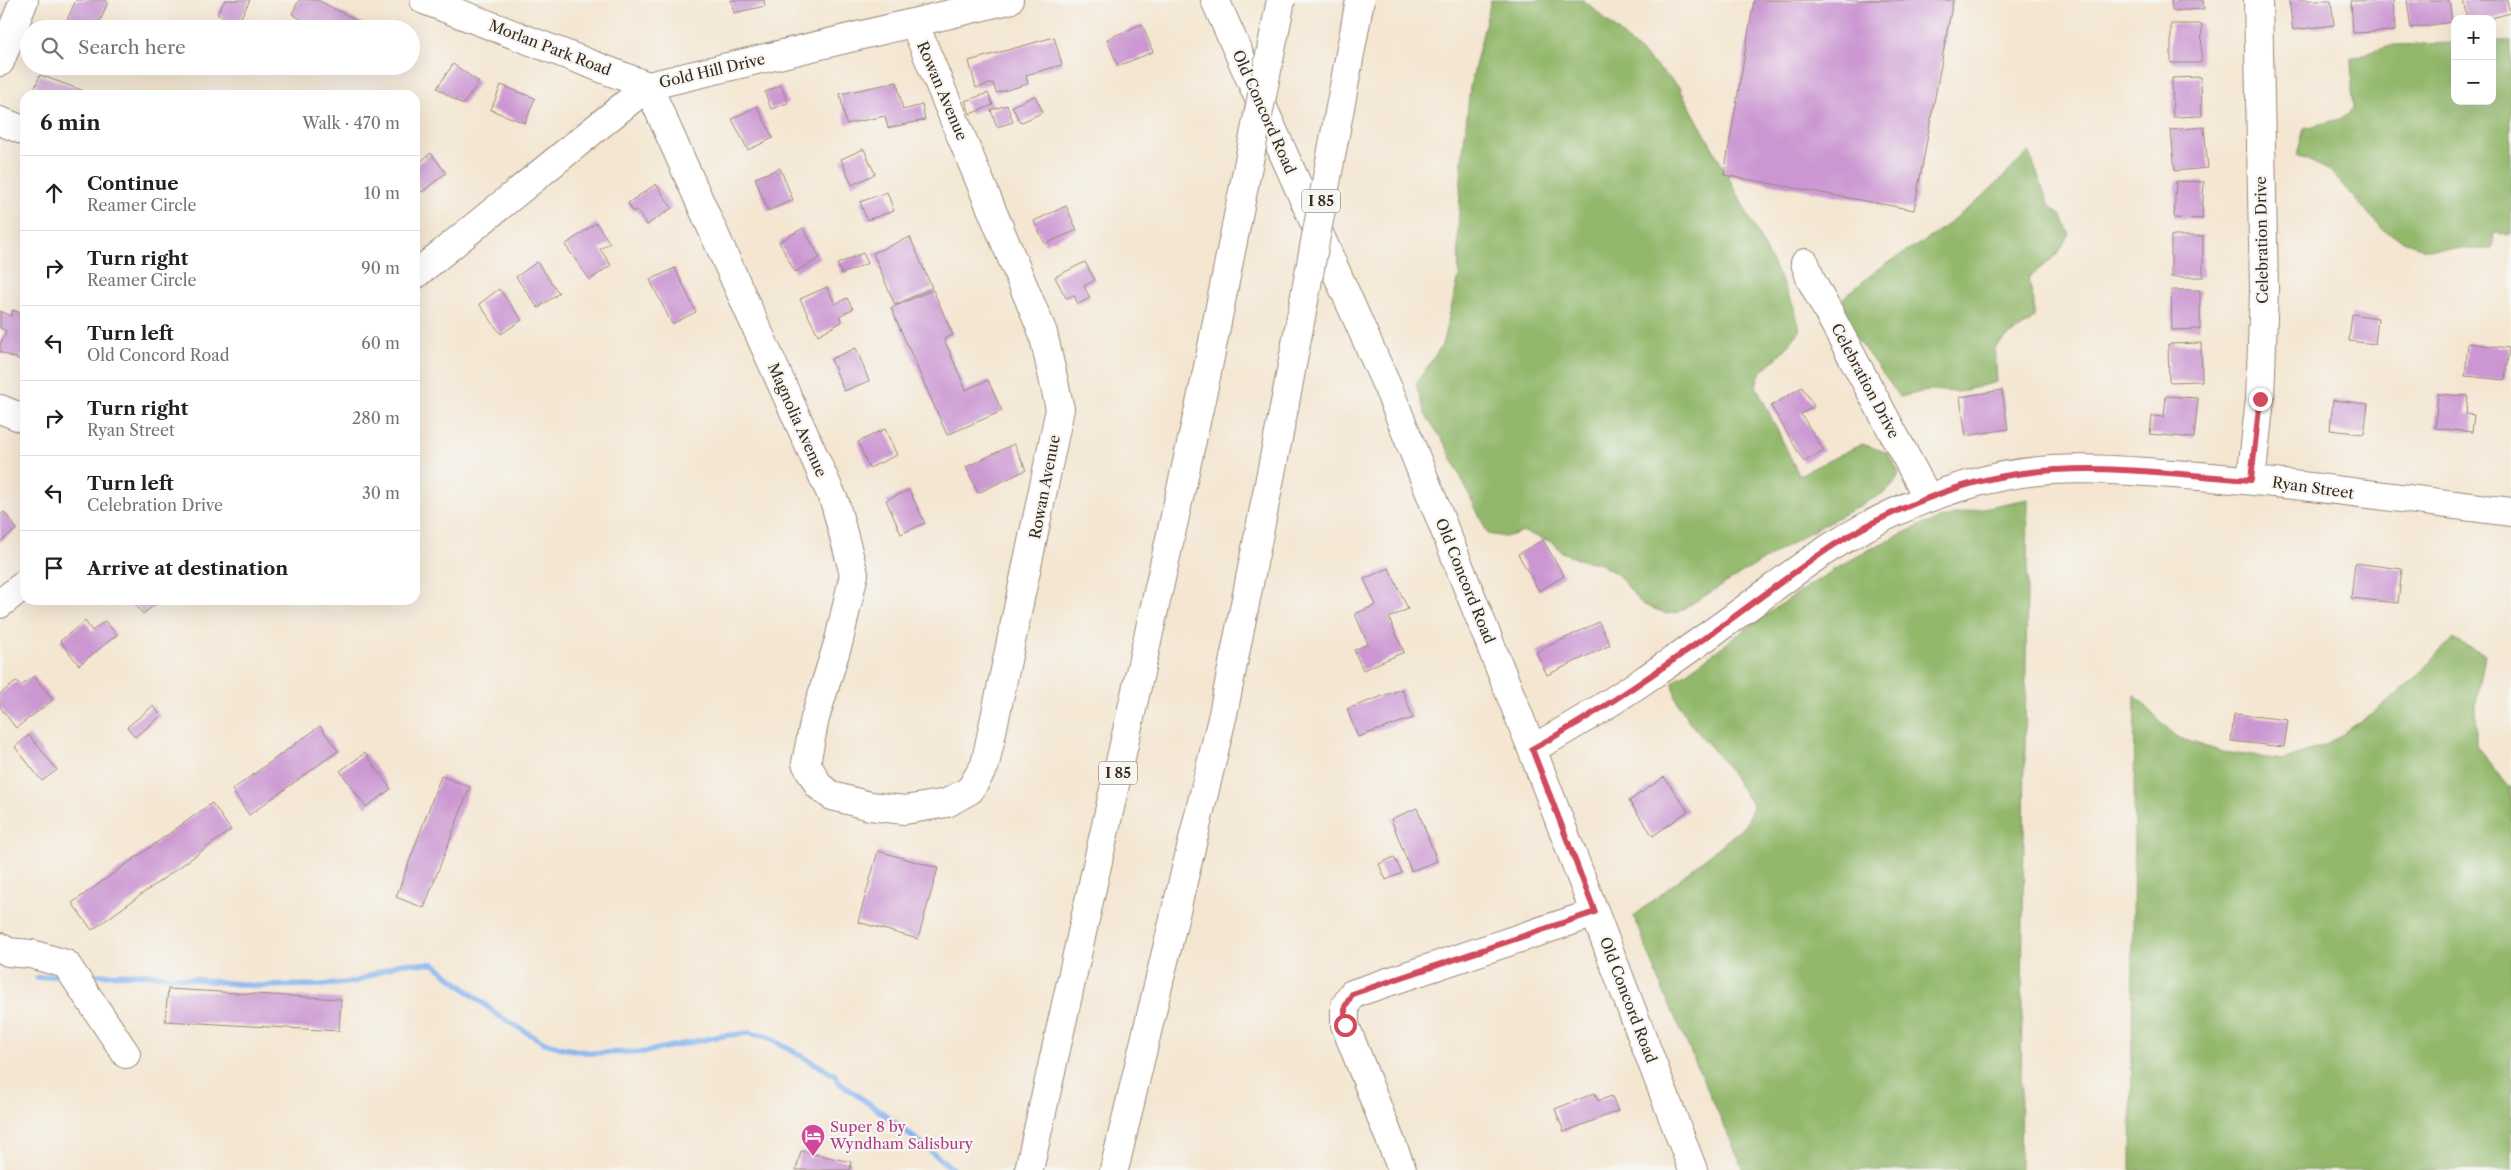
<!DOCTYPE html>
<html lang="en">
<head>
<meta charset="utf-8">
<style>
  body { margin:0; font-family:"Libre Caslon Text",serif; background:#f2f2f2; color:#202124 }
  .controls { position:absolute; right:15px; top:15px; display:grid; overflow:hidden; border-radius:10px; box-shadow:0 5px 20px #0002 }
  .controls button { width:45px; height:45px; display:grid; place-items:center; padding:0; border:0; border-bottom:1px solid #e0e0e0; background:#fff; color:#202124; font:25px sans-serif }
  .stop { position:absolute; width:15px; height:15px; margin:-11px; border:4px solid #d1495b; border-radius:50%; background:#fff }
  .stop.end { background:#d1495b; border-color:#fff; box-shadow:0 1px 5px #0008 }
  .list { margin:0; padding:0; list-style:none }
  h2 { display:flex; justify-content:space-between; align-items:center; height:65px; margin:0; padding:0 20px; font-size:21px }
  h2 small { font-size:16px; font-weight:400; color:#757577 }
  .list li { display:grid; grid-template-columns:32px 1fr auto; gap:15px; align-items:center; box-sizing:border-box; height:75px; padding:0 20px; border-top:1px solid #e0e0e0 }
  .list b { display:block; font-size:19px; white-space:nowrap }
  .list p { margin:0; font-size:16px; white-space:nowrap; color:#757577 }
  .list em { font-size:16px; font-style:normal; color:#757577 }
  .icon { flex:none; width:28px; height:28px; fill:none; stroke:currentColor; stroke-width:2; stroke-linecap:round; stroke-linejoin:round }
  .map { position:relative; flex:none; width:2511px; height:1170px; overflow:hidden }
  .search { position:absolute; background:#fff; box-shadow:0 5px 20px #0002; left:20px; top:20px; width:400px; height:55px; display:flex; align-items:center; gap:12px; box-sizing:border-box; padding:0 18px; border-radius:28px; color:#757577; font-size:19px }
  .panel { position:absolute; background:#fff; box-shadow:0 5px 20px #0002; left:20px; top:90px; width:400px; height:515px; border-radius:15px }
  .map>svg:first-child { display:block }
  .forest { fill:#93b86c; stroke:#677145 }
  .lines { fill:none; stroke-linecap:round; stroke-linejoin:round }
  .stream { stroke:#82b4ef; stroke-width:5.5 }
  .building { fill:#cb96d2 }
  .minor-casing { stroke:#988878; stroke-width:30 }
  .major-casing { stroke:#988878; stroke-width:30 }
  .highway-casing { stroke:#988878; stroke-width:30 }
  .minor { stroke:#fff; stroke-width:28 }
  .major { stroke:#fff; stroke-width:28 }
  .highway { stroke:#fff; stroke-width:28 }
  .highway-bridge-casing { stroke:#988878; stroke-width:30; stroke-linecap:butt }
  .highway-bridge { stroke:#fff; stroke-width:28 }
  .route { stroke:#d1495b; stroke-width:6 }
  .labels { text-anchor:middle; stroke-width:4.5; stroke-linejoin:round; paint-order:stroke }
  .shield { fill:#f6f6f2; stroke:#73675e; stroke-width:1 }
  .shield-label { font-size:14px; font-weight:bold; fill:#3b2a1e }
  .street-label { font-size:15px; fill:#3b2a1e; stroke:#f6f6f2 }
  .hotel-label { font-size:15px; fill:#b23c85; stroke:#f6f6f2; text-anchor:start }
</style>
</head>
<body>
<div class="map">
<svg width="2511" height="1170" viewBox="0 0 2511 1170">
  <rect width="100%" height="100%" fill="#f6f6f2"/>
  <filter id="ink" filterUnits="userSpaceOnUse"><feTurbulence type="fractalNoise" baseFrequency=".02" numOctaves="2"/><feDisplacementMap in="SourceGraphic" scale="10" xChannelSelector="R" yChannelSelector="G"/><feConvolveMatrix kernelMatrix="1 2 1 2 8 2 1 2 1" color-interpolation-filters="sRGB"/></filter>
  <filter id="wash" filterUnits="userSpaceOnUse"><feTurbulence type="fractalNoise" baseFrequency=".0096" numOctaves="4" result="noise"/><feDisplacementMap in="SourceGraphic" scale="20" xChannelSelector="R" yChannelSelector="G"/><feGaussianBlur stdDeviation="1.12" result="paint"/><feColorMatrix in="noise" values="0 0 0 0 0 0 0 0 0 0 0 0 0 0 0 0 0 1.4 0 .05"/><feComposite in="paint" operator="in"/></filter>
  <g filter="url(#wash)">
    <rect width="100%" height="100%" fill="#f4e6d1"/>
    <g class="forest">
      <path d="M1491 0H1584L1679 87 1734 187 1795 309 1800 331 1782 353 1760 373 1756 386 1799 475 1862 444 1888 453 1899 473 1894 484 1887 491 1805 535 1678 612 1667 614 1642 604 1617 574 1598 563 1577 559 1562 552 1552 542 1524 532 1505 537 1488 534 1445 444 1425 414 1416 384 1442 345 1459 277 1458 230 1462 161 1470 87Z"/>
      <path d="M2492 41H2511V234L2494 233 2492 249H2424L2385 232 2330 171 2297 155 2304 128 2340 119 2353 109 2351 58 2394 45 2455 43V101H2492Z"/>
      <path d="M2029 152 2049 205 2061 215 2069 233 2058 254 2028 278 2034 302V318C2022 330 2006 335 1995 348L1997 382 1957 392 1931 390 1900 397 1848 327 1843 298 1877 270 1932 236 1979 200Z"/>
      <path d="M2028 499 2020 1170H1744L1664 993 1634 916 1746 825 1753 806C1743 791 1733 775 1722 760 1704 737 1675 714 1673 682 1749 628 1823 568 1910 530 1946 514 1989 507 2028 499Z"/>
      <path d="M2452 639 2485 655 2476 703V745L2507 786H2511V1170H2131L2135 695 2176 737 2223 752 2283 760 2325 745 2373 713 2408 685Z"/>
    </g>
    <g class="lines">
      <g class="stream">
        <path d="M92 975 147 974 256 986 322 985 355 982 401 963 434 964 499 1016 543 1042 563 1048 592 1053 645 1052 721 1036 749 1033 768 1037 835 1075 838 1082 884 1114 954 1170"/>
        <path d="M37 978 59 975"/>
      </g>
    </g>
    <g id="blocks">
      <g class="building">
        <path d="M76 0H103L108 2 97 29H76L65 24Z"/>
        <path d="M225 0H250L237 25 217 14Z"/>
        <path d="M299 0H318L369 27 319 29 292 14Z"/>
        <path d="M731 0H764L765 6 734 13Z"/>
        <path d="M1754 0H1953L1914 210 1724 175Z"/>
        <path d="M2171 0H2203L2204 9 2172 11Z"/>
        <path d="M2289 0H2331L2334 25 2293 30Z"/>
        <path d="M2393 0 2395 31 2353 33 2351 1Z"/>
        <path d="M2407 0H2449L2452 22 2411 28Z"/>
        <path d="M2463 0H2507L2510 13 2488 19H2467Z"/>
        <path d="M1142 24 1153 52 1118 66 1107 39Z"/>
        <path d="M2171 24H2202L2201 63H2171Z"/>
        <path d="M1054 37 1062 65 1026 75 1028 84 996 93 993 83 976 88 969 61Z"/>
        <path d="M453 64 479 82 463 105 437 88Z"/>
        <path d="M40 75 84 91 83 95H32Z"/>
        <path d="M2201 77 2202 116 2173 117 2172 78Z"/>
        <path d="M897 82 903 110 922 105 925 120 888 128 885 116 846 124 840 94Z"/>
        <path d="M501 85 535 98 525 123 491 110Z"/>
        <path d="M781 85 788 103 771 109 765 92Z"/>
        <path d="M988 93 993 105 970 114 965 101Z"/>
        <path d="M1035 96 1043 112 1020 123 1012 106Z"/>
        <path d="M1007 105 1013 122 997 127 991 110Z"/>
        <path d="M757 106 773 138 748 150 732 119Z"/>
        <path d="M2204 127 2208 168 2175 171 2171 130Z"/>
        <path d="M864 149 875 174 852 185 841 159Z"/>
        <path d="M431 153 446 173 422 192 415 183V166Z"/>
        <path d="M780 168 793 200 768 211 755 178Z"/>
        <path d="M2176 181 2204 182 2202 219 2174 218Z"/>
        <path d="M656 184 672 208 647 225 636 210 633 212 628 203Z"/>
        <path d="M887 192 894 211 867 220 860 202Z"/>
        <path d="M1066 206 1077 230 1045 244 1034 221Z"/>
        <path d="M596 223 610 243 600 249 611 265 590 280 565 245Z"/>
        <path d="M803 228 820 258 795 272 779 242Z"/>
        <rect x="2171" y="236" width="32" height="41"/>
        <path d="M910 237 932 288 895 305 873 253Z"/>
        <path d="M863 253 868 263 842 274 837 264Z"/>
        <path d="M537 262 559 293 538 308 516 277Z"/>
        <path d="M1085 262 1095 280 1084 286 1090 298 1078 304 1074 295 1066 298 1055 277Z"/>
        <path d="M675 268 696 312 672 324 650 280Z"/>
        <path d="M827 287 835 304 847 298 853 309 839 316 842 322 818 335 800 299Z"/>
        <path d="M499 289 522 320 501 334 479 304Z"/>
        <path d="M933 290 953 335 944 339 966 390 988 380 1002 411 947 435 891 308Z"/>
        <path d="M2171 290H2200V329L2172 330Z"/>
        <path d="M13 310 25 315V349L20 360 0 352V344L6 331 0 328V311L11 316Z"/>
        <path d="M2352 314 2378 318 2375 344 2349 341Z"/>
        <path d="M2201 343 2202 381 2169 382 2168 344Z"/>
        <path d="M2468 343 2509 348 2505 380 2465 376Z"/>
        <path d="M856 348 869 381 844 391 831 359Z"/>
        <path d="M1802 387 1814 406 1801 414 1824 451 1804 462 1771 406Z"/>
        <path d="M2002 390 2008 429 1966 436 1960 397Z"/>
        <path d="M2438 394 2468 396 2466 414 2474 415 2472 432 2435 428Z"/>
        <path d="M2166 396 2198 398 2194 438 2150 434 2152 416 2164 417Z"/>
        <path d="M2333 400 2368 404 2364 434 2330 430Z"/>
        <path d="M885 429 897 455 869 468 858 442Z"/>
        <path d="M1014 444 1026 470 978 493 966 467Z"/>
        <path d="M909 490 925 523 901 534 886 500Z"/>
        <path d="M4 512 17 529 0 542V515Z"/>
        <path d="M1543 540 1564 576 1539 591 1518 554Z"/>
        <path d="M2355 563 2402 569 2398 603 2351 598Z"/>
        <path d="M1389 568 1408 609 1389 618 1404 652 1363 670 1354 650 1368 644 1355 614 1376 605 1364 579Z"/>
        <path d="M132 600H161L143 614Z"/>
        <path d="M85 621 92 631 105 621 117 635 79 665 60 641Z"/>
        <path d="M1599 622 1610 645 1547 675 1536 652Z"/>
        <path d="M34 676 53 700 16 728 0 707V694L17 681 21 686Z"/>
        <path d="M1402 689 1413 718 1358 737 1347 709Z"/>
        <path d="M153 706 161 716 135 737 127 727Z"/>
        <path d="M2234 714 2288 720 2284 747 2231 741Z"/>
        <path d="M320 726 338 751 249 815 232 790Z"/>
        <path d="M29 735 57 770 42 781 15 747Z"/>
        <path d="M365 753 391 789 366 807 340 771Z"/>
        <path d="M441 776 470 787 424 908 396 897Z"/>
        <path d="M1664 777 1688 811 1653 836 1629 801Z"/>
        <path d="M212 803 231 830 92 930 72 903Z"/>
        <path d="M1417 808 1437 861 1411 871 1391 819Z"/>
        <path d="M878 851 938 868 918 939 858 922Z"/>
        <path d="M1394 857 1402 873 1386 880 1379 864Z"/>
        <path d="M168 989 341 999 339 1031 165 1021Z"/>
        <path d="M1595 1093 1598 1101 1612 1096 1618 1111 1564 1132 1555 1109Z"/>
        <path d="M801 1151 851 1162 850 1170H796Z"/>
      </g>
    </g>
  </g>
  <g filter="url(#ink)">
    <use href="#blocks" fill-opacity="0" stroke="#988878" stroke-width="1"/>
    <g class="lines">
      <defs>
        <g id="minor">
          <path d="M424 0 648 86 835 503 854 574 839 640 815 718 806 763 819 786 832 796 870 806 905 810 947 803 970 790 985 765 1060 409 1043 333 914 23"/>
          <path d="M0 62 24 0"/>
          <path d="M0 121 25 131"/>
          <path d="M1805 263 1811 280 1928 498"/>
          <path d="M415 275 648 86 1009 0"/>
          <path d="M0 409 25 419"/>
          <path d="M2251 480 2260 399 2264 290 2258 0"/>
          <path d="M0 604 25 584"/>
          <path d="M1532 749C1607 708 1676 659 1745 609 1775 587 1804 563 1836 544 1886 513 1945 488 2003 476 2059 465 2116 470 2173 474 2286 482 2398 498 2511 512"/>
          <path d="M0 947 8 952 31 954 66 964 126 1054"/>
          <path d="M1402 1170 1345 1025V1007L1352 994 1595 913"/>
        </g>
        <path id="major" d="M1215 0 1391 395 1532 749 1693 1170"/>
        <g id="highway">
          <path d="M1029 1170 1206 377"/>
          <path d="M1114 1170 1223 714 1285 403"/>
        </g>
      </defs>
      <use href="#minor" class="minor-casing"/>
      <use href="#major" class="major-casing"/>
      <use href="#highway" class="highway-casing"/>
      <use href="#minor" class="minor"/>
      <use href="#major" class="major"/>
      <use href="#highway" class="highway"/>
      <defs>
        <g id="highway-bridge">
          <path d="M1206 377 1281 0"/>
          <path d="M1285 403 1360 0"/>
        </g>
      </defs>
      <use href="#highway-bridge" class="highway-bridge-casing"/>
      <use href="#highway-bridge" class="highway-bridge"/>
    </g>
  </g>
  <g class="lines" filter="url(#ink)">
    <path class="route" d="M1345 1025V1007L1352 994 1595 912 1532 749C1599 713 1661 669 1723 625 1760 598 1796 570 1834 545 1880 515 1949 486 2004 476 2085 461 2170 474 2251 480L2260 399"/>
  </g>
  <defs>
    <symbol id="hotel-pin" viewBox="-11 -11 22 30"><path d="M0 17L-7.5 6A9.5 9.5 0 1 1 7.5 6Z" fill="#d1479c" stroke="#f6f6f2"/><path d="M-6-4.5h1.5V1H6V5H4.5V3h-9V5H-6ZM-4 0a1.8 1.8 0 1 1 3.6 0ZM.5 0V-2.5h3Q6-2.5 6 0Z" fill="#fff"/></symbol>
  </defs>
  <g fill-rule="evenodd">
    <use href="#hotel-pin" x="799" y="1122" width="28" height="38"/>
  </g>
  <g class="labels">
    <g class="shield">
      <rect x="1302" y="189.5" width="38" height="23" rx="4"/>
      <rect x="1099" y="761.5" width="38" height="23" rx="4"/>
    </g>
    <g class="shield-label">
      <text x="1321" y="206">I 85</text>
      <text x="1118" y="778">I 85</text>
    </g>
    <g class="street-label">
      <text transform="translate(550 48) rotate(21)" y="5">Morlan Park Road</text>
      <text transform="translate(712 71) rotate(-13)" y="5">Gold Hill Drive</text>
      <text transform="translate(942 91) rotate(67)" y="5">Rowan Avenue</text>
      <text transform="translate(1264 112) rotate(66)" y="5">Old Concord Road</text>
      <text transform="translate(2262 240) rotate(-91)" y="5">Celebration Drive</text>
      <text transform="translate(1865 381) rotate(62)" y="5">Celebration Drive</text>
      <text transform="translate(797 420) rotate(66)" y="5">Magnolia Avenue</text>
      <text transform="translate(1045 487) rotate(-79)" y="5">Rowan Avenue</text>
      <text transform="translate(2313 488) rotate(8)" y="5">Ryan Street</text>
      <text transform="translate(1465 581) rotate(68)" y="5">Old Concord Road</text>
      <text transform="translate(1628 1000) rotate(69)" y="5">Old Concord Road</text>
    </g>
    <g class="hotel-label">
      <text x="830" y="1132">Super 8 by<tspan x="830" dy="17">Wyndham Salisbury</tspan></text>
    </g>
  </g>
</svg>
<div class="controls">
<button>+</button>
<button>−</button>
</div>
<div class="stop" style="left:1345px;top:1025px"></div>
<div class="stop end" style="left:2260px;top:399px"></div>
<div class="search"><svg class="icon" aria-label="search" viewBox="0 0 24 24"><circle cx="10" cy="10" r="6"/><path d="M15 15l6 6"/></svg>Search here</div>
<section class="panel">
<h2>6 min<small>Walk · 470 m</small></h2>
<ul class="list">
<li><svg class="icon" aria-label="ahead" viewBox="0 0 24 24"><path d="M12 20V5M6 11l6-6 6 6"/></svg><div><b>Continue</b><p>Reamer Circle</p></div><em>10 m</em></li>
<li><svg class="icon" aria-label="right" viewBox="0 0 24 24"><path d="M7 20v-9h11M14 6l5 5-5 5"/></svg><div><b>Turn right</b><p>Reamer Circle</p></div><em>90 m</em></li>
<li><svg class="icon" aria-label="left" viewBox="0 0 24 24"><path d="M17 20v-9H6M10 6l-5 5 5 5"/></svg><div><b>Turn left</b><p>Old Concord Road</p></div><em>60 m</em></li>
<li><svg class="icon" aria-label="right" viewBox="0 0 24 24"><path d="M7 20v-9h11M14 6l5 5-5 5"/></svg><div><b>Turn right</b><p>Ryan Street</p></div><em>280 m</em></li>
<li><svg class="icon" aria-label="left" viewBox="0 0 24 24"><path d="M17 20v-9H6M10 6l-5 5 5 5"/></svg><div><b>Turn left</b><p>Celebration Drive</p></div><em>30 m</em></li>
<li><svg class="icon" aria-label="arrive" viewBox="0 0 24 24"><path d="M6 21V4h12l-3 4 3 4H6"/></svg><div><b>Arrive at destination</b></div></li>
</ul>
</section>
</div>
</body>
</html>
